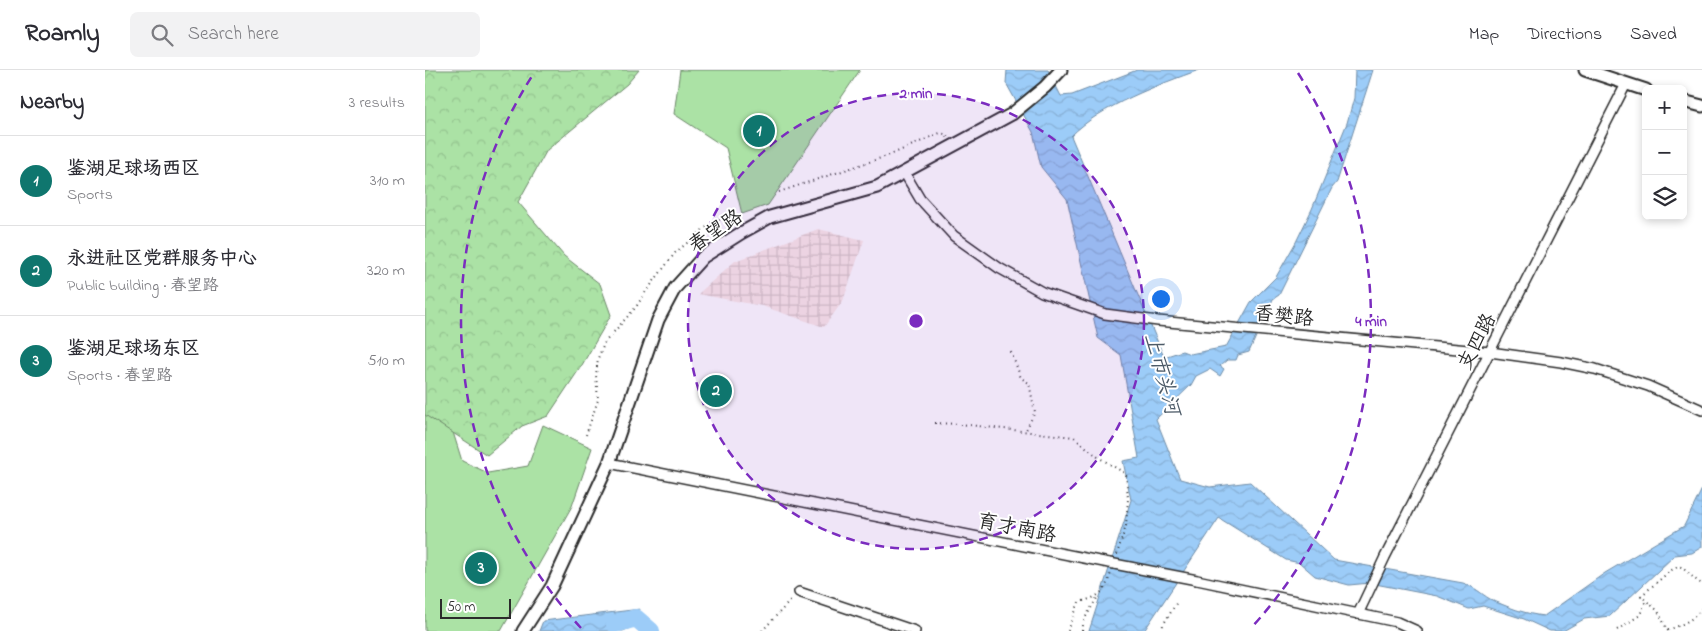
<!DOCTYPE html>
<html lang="en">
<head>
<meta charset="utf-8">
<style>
  body { margin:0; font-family:"Indie Flower","LXGW WenKai TC",sans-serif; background:#f2f2f3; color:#2b2b33 }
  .controls { position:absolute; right:15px; top:15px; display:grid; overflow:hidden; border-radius:8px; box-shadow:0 2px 8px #0003 }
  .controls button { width:45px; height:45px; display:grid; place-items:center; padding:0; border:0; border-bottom:1px solid #e1e1e2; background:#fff; color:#2b2b33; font:25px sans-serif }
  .scale { position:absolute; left:15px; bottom:12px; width:71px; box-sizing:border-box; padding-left:5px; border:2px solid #2b2b2b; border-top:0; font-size:14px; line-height:18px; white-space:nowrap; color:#2b2b2b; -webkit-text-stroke:4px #fff; paint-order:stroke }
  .you { position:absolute; left:735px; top:228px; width:18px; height:18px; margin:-12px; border:4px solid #fff; border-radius:50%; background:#1a73e8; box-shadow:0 0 0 8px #1a73e833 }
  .badge { display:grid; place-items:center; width:32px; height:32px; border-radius:50%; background:#0f766e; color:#fff; font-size:16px; font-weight:700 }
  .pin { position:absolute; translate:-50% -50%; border:2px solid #fff; box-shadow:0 1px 5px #0006 }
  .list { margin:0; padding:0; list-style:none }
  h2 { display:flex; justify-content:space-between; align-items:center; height:65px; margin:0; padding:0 20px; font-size:21px }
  h2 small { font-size:16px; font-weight:400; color:#7c7c81 }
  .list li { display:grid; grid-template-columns:32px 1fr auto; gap:15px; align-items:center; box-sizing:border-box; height:90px; padding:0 20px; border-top:1px solid #e1e1e2 }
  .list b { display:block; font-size:19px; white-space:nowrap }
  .list p { margin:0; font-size:16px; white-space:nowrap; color:#7c7c81 }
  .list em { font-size:16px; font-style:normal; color:#7c7c81 }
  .icon { flex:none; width:28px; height:28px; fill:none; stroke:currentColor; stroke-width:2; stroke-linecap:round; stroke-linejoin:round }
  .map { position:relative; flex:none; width:1277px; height:561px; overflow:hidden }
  header { display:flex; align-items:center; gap:30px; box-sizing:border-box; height:70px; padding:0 25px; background:#fff; border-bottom:1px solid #e1e1e2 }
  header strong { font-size:24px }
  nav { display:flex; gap:28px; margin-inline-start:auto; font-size:18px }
  .search { width:350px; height:45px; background:#f2f2f3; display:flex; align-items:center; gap:12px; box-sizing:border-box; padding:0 18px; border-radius:8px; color:#7c7c81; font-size:19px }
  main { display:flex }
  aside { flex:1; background:#fff }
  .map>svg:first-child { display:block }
  .industrial { fill:url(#industrial-grid) }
  .green { fill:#abe2a5; stroke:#6b8668 }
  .forest { fill:url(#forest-crowns); stroke:#6b8668 }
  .water { fill:url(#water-waves); stroke:#6f8ca6 }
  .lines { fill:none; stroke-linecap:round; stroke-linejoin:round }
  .river { stroke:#9cccf8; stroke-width:18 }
  .street-casing { stroke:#2b2b2b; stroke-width:12 }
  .secondary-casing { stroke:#2b2b2b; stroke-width:15 }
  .path { stroke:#2b2b2b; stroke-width:2; stroke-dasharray:1 4; stroke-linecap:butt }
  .street { stroke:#fff; stroke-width:9 }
  .secondary { stroke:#fff; stroke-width:11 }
  .street-bridge-casing { stroke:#2b2b2b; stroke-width:12; stroke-linecap:butt }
  .street-bridge { stroke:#fff; stroke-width:9 }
  .ring { fill:none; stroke:#7b2cbf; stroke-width:2.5; stroke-dasharray:9 6 }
  .labels { text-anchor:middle; stroke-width:4; stroke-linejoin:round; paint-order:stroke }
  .street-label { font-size:20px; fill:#2b2b2b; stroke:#fff }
  .water-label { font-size:21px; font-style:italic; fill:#4d5b68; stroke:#fff }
  .centre { fill:#7b2cbf; stroke:#fff; stroke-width:2.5 }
  .ring-label { font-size:15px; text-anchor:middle; font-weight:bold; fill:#7b2cbf; stroke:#fff; stroke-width:4; stroke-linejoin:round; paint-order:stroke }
</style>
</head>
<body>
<header>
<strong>Roamly</strong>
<div class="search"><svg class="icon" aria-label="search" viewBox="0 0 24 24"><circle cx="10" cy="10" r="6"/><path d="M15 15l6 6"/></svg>Search here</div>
<nav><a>Map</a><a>Directions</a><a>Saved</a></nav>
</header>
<main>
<aside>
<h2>Nearby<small>3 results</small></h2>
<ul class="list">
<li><span class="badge">1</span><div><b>鉴湖足球场西区</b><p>Sports</p></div><em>310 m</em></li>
<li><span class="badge">2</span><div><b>永进社区党群服务中心</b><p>Public building · 春望路</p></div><em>320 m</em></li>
<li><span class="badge">3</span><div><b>鉴湖足球场东区</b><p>Sports · 春望路</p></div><em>510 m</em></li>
</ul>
</aside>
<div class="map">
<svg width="1277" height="561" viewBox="0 0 1277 561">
  <defs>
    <pattern id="industrial-grid" width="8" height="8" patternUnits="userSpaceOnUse" patternTransform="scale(1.25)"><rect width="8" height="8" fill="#fcebe7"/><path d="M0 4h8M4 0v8" fill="none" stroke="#d8cac6"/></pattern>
    <pattern id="forest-crowns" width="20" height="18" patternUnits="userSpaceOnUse" patternTransform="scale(1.25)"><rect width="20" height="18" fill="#abe2a5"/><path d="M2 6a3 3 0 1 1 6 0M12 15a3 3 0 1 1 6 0" fill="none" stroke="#93c28e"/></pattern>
    <pattern id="water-waves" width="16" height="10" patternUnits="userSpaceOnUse" patternTransform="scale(1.25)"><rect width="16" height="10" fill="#9cccf8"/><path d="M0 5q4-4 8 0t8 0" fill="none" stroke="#87afd5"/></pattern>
  </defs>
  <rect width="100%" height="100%" fill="#fff"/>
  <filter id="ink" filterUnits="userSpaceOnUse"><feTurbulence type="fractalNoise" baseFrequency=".02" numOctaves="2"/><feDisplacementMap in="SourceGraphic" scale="10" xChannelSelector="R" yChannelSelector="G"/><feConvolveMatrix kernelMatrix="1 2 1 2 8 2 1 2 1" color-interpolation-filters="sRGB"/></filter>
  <g filter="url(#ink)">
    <path class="industrial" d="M393 159 439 170 418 231 399 257 337 236 273 224 310 191Z"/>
    <g class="green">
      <path d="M255 0H435L343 135 317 144 301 78 249 44Z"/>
      <path d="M0 344 27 359 37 391 63 403 103 396 118 355 167 378 147 436 76 561H0Z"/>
    </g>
    <path class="forest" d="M0 0H214L202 14 122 80 93 132 139 186 175 214 186 245 157 295 123 346 97 356 62 385 0 345Z"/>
    <g class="water">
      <path d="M582 0H623L636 26 647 25 712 0H774C735 14 675 36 646 66L739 287 757 281 765 284 801 277 826 232 851 207 871 172 887 139 922 53 929 28 930 0H948L912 112 907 118 854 225 848 229 824 282 813 285 811 290H802L795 296 799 299 795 306 785 299 771 306 766 315 731 349 755 409 785 417 825 412 909 490 1038 513C1050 517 1055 523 1065 529 1082 537 1100 544 1119 546L1180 503 1259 456 1277 419V477L1267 483 1250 485 1185 546 1159 549 1138 561H1125L1099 549 1058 536 1044 539 1012 526 945 513 924 515 890 506 875 493 861 490 794 448 719 561H664L706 430 698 391 714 388 696 285 673 268 642 129 616 97 608 62 581 13Z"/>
      <path d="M215 539 210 556 198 561H114L118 551Z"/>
    </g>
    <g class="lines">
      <path class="river" d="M190 554 211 548 226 561"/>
      <defs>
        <g id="street">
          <path d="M479 102 495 129 529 166 574 198 617 222 680 244 733 251 1065 282 1136 292 1170 299 1223 316 1277 340"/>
          <path d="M184 393 684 493"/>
          <path d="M772 510 972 552 992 561"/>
          <path d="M374 522 490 561"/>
          <path d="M933 544 960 487 1201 14"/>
        </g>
        <g id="secondary">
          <path d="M1160 0 1221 20"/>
          <path d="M1258 31 1277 36"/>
          <path d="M98 561 127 516 184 393 233 250 250 218 278 187 316 163 345 147 452 117 587 44 620 17 636 0"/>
        </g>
      </defs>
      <use href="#street" class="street-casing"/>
      <use href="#secondary" class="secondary-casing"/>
      <g class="path">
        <path d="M354 122 465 85 515 63 520 64 523 68"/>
        <path d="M586 282 596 308 604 313 610 342 600 362"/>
        <path d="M510 353 535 354 649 367 673 387 701 404 703 429 701 456 691 487"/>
        <path d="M161 365 173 330 171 305 173 288 180 272 211 237 220 223 250 183 280 158 305 144"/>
        <path d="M1192 560 1215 545 1221 530"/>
        <path d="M1243 560C1256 555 1269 550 1277 538"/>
        <path d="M337 561 367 529"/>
        <path d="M643 561 654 532C674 527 679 524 686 503"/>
        <path d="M657 561 659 550 672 528"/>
        <path d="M737 561 738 555 752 532"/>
        <path d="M1243 561 1233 541 1216 526 1245 501 1254 496C1263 501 1268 509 1277 514"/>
      </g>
      <use href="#street" class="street"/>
      <use href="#secondary" class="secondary"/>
      <defs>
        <path id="street-bridge" d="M684 493 772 510"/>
      </defs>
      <use href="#street-bridge" class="street-bridge-casing"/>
      <use href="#street-bridge" class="street-bridge"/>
    </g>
  </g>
  <circle cx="491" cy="251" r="228" fill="#7b2cbf" fill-opacity=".12"/>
  <g class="ring">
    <circle cx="491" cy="251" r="228"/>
    <path d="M156 558A455 455 0 0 1 109 3M873 3A455 455 0 0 1 826 558"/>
  </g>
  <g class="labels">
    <g class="street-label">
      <text transform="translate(290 160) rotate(-34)" y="7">春望路</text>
      <text transform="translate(859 245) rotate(6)" y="7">香樊路</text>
      <text transform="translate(1051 271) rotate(-63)" y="7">支四路</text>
      <text transform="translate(592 457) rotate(11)" y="7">育才南路</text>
    </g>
    <g class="water-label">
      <text transform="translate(738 304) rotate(75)" y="7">上市头河</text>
    </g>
  </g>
  <circle cx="491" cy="251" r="8" class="centre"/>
  <g class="ring-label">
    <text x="491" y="28">2 min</text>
    <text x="946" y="256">4 min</text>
  </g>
</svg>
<div class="controls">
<button>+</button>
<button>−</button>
<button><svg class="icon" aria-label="layers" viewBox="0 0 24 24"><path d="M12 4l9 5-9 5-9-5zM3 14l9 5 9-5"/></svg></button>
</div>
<div class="scale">50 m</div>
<div class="you"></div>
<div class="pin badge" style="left:334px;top:61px">1</div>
<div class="pin badge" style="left:291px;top:321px">2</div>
<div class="pin badge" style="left:56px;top:498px">3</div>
</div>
</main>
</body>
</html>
